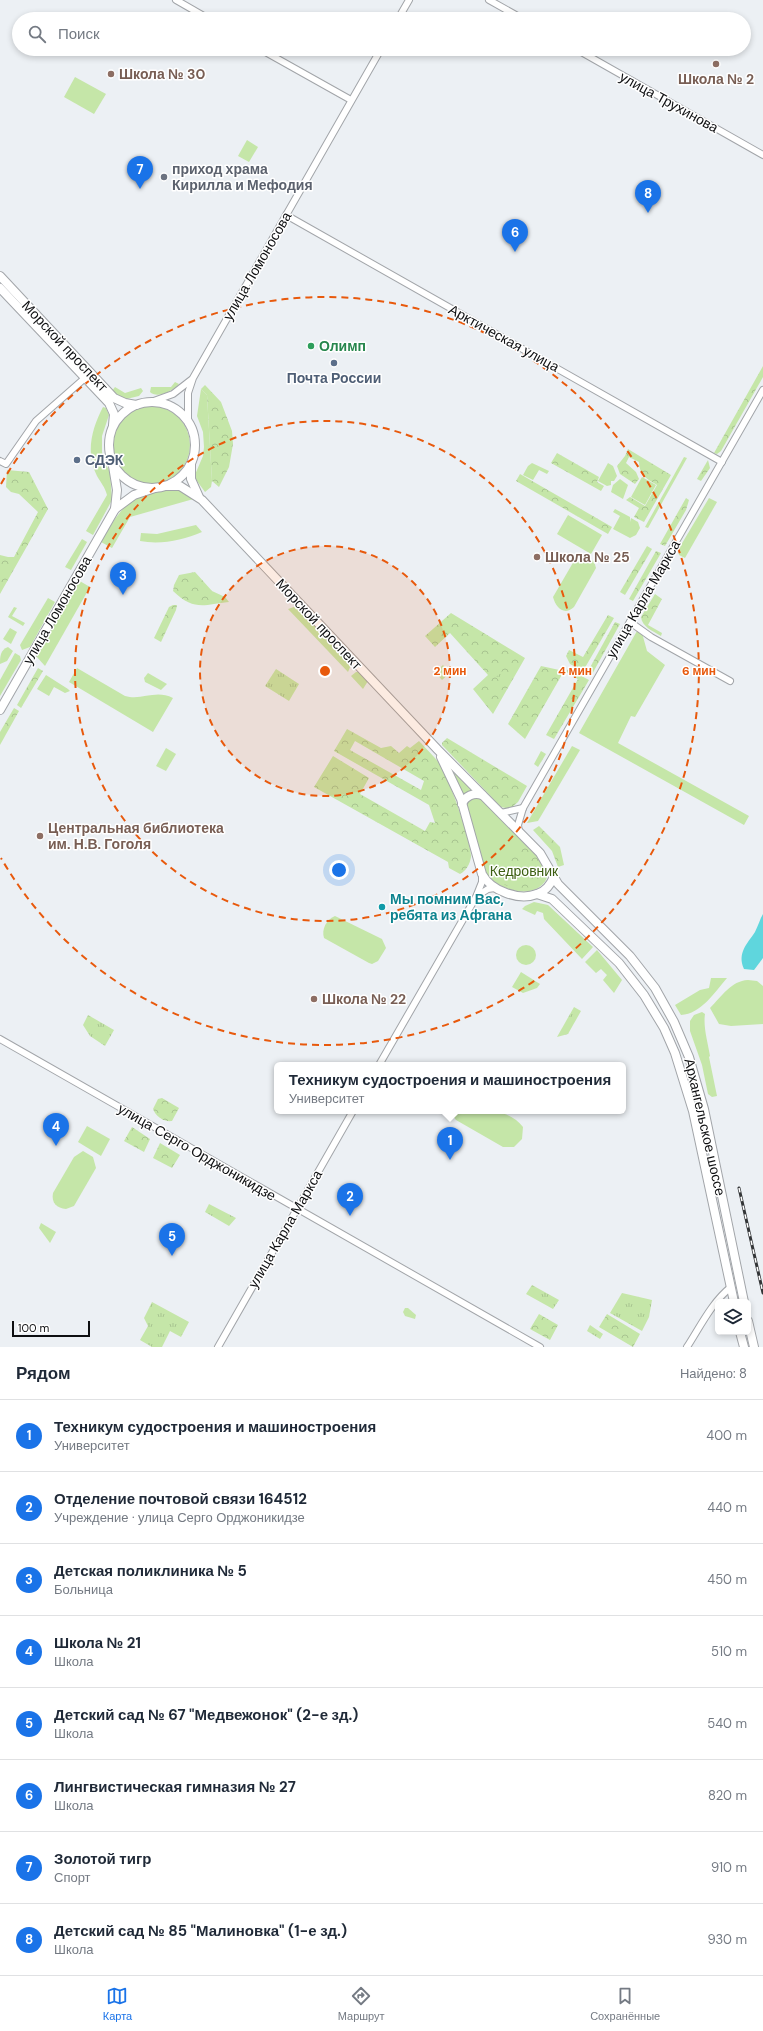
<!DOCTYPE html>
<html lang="ru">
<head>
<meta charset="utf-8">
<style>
  body { margin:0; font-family:"DM Sans",sans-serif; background:#f6f6f7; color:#1f2937 }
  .controls { position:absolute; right:12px; bottom:12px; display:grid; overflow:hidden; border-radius:6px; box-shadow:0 2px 6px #0003 }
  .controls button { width:36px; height:36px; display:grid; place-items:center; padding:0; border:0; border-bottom:1px solid #e0e1e3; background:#fff; color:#1f2937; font:20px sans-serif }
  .scale { position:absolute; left:12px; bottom:10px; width:78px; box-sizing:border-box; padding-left:4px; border:2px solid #0e0f11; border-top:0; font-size:11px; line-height:14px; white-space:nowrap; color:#0e0f11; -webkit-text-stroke:3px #fff; paint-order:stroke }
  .you { position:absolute; left:339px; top:870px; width:14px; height:14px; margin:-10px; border:3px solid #fff; border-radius:50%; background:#1a73e8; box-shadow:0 0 0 6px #1a73e833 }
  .badge { display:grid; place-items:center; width:26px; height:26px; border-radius:50%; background:#1a73e8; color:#fff; font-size:13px; font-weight:700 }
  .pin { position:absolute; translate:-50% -33px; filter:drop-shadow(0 1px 2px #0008) }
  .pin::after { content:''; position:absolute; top:21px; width:14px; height:12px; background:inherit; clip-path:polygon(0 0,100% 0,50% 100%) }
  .popup { position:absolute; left:274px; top:1062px; width:352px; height:52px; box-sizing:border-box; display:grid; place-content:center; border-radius:6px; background:#fff; filter:drop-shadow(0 1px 3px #0005); font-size:13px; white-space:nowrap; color:#747a83 }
  .popup b { font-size:15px; color:#1f2937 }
  .popup::after { content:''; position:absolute; left:50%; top:100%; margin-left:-8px; border:8px solid transparent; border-top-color:#fff }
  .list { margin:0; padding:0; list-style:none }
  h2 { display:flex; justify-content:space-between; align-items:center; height:52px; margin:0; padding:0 16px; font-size:17px }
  h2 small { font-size:13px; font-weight:400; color:#747a83 }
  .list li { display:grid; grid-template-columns:26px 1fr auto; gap:12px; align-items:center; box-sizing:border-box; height:72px; padding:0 16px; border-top:1px solid #e0e1e3 }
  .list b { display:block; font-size:15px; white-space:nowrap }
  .list p { margin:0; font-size:13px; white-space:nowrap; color:#747a83 }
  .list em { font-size:13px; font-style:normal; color:#747a83 }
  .icon { flex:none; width:22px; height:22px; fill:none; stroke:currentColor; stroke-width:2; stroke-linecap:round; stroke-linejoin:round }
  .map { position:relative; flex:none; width:763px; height:1347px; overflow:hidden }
  .search { position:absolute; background:#fff; box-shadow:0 2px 6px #0003; left:12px; right:12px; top:12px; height:44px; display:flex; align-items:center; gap:10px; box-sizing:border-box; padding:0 14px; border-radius:22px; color:#747a83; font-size:15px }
  .sheet { height:628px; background:#fff }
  nav { display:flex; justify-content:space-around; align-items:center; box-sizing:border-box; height:56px; border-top:1px solid #e0e1e3; background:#fff; font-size:11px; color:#747a83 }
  nav a { display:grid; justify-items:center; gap:2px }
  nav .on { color:#1a73e8 }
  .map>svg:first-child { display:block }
  .grass { fill:#c5e6a8 }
  .forest { fill:url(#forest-crowns); fill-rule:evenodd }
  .park { fill:url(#park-tufts) }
  .water { fill:#5fd6dd }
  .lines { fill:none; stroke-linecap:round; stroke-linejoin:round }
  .minor-casing { stroke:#a2a5a9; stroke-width:8 }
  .major-casing { stroke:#a2a5a9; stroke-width:10 }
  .minor { stroke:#fff; stroke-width:6 }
  .major { stroke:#fff; stroke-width:8 }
  .rail-casing { stroke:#333537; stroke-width:3 }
  .rail { stroke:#fff; stroke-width:1.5; stroke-dasharray:4.5; stroke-linecap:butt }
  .ring { fill:none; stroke:#e8590c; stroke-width:2; stroke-dasharray:7 5 }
  .education-dot { fill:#8d6e63; stroke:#fff; stroke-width:1.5 }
  .worship-dot { fill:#6b7280; stroke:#fff; stroke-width:1.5 }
  .leisure-dot { fill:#2e9e5b; stroke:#fff; stroke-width:1.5 }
  .service-dot { fill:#5c6f8a; stroke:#fff; stroke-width:1.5 }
  .culture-dot { fill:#0f9aa8; stroke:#fff; stroke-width:1.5 }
  .labels { text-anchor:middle; stroke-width:3; stroke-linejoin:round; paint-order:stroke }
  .education-label { font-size:14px; font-weight:bold; fill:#785e54; stroke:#fff; text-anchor:start }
  .street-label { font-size:14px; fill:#0e0f11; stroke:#fff }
  .worship-label { font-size:14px; font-weight:bold; fill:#5b616d; stroke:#fff; text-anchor:start }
  .leisure-label { font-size:14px; font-weight:bold; fill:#27864d; stroke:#fff; text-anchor:start }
  .service-label { font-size:14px; font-weight:bold; fill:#4e5e75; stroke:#fff }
  .park-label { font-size:14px; fill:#3c5e11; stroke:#fff }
  .culture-label { font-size:14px; font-weight:bold; fill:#0d838f; stroke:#fff; text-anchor:start }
  .centre { fill:#e8590c; stroke:#fff; stroke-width:2 }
  .ring-label { font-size:12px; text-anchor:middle; font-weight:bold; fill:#e8590c; stroke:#fff; stroke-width:3; stroke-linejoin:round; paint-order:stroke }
</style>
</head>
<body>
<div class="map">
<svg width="763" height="1347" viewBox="0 0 763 1347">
  <defs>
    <pattern id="forest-crowns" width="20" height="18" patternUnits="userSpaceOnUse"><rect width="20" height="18" fill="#c5e6a8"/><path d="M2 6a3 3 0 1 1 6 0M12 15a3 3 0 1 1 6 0" fill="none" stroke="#a8c490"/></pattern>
    <pattern id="park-tufts" width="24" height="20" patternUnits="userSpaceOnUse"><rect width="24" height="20" fill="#c5e6a8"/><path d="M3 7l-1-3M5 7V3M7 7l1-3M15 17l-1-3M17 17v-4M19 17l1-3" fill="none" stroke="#a8c490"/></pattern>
  </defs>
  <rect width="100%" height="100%" fill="#ecf0f4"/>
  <g class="grass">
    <path d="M75 77 106 94 94 114 64 97Z"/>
    <path d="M247 140 258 147 249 162 238 156Z"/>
    <path d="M175 382 179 384C173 391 157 399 150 392L151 387H171Z"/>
    <path d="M115 387 125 393 141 388 143 391 139 396 122 400 112 391Z"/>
    <path d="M201 389 207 395 212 481 211 487 205 492 194 477 203 456 204 447 203 432 197 416Z"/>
    <circle cx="151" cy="445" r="39"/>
    <path d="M103 407 106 408 109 415 102 436V452L104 461 110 472 112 500 93 535 86 531 107 495C105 487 101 483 97 476 85 453 92 428 103 407Z"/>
    <path d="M684 457 687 458 648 528 645 527Z"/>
    <path d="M532 463 549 471 547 474 539 470 533 480 523 475 528 466Z"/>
    <path d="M608 463 613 466 617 476 614 481H611V485L607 486 598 481Z"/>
    <path d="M642 477 656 485 645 505 631 497Z"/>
    <path d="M620 479 628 485 623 499 611 492 613 485Z"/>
    <path d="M166 488 179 489 197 498 130 517 112 548 101 542C121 508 126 498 166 488Z"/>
    <path d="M709 498 717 502 685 558 679 555 678 550Z"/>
    <path d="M615 509 630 517V522L631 518 638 522 640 528 636 535 630 538 613 529 620 516 613 512Z"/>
    <path d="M568 515 602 535 591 554 557 534Z"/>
    <path d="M196 525 202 532C183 540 161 545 140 541L141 533 157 534Z"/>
    <path d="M82 539 87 542 71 570 65 567Z"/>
    <path d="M584 557 594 561 596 568 574 607C564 616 556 608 553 597L574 561Z"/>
    <path d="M78 580 90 587 45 666 36 656 37 651Z"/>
    <path d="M48 598 55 602 30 647 22 650 20 645Z"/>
    <path d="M297 606 351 665 348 672 288 609Z"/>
    <path d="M14 607 17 608 12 616 25 623 23 626 8 617Z"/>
    <path d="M10 628 17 632 11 644 3 639Z"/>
    <path d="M637 631 642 633 647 651 665 665 635 717 631 716 618 743 749 816 744 825 579 733Z"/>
    <path d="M8 647 13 651 7 661 0 664C0 657 0 650 8 647Z"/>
    <path d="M15 653 20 656 21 660 0 696V680Z"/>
    <path d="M77 668 125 696C142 701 155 689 173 698L153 732 69 682Z"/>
    <path d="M356 672H359L368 681 363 689 351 676Z"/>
    <path d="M148 673 167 684 161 690 145 682 144 678Z"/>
    <path d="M46 675 68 689 70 691 65 693 54 687 49 696 37 689Z"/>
    <path d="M572 746 580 750 538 821 527 823Z"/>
    <path d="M166 748 176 754 166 771 156 766Z"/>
    <path d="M452 767 476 790 463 797Z"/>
    <path d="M480 796 541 858C543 863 547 868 547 872 548 877 546 881 543 884 527 900 497 888 485 873L466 803 467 800Z"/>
    <path d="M534 902 548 905 593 947 582 959 544 919 543 913 537 911 535 915 522 909 525 906Z"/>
    <path d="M335 916 382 939 386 948 378 961 372 964 369 963 324 938C321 929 327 919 335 916Z"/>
    <circle cx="526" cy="955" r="10"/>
    <path d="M597 950 622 980 614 993 603 980 607 975 601 969 596 973 585 962Z"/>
    <path d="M521 972 540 984 537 988 523 993 512 987Z"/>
    <path d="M711 978H727C715 992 701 1014 681 1015L675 1005 700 990 709 988Z"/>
    <path d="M748 980 757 981 763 986V1024L731 1026 719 1024 710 1008C722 996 731 981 748 980Z"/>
    <path d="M702 1012 705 1014C703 1027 708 1043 710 1056L709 1057 717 1096 712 1097 708 1094 702 1065 690 1031V1021L694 1015Z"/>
    <path d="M449 1111C474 1111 506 1105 523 1127L522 1139 514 1147H503L456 1120Z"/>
    <path d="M87 1126 110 1139 101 1156 78 1142Z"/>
    <path d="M83 1151 93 1157 96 1168 74 1206 66 1209C57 1208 51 1203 53 1193L74 1157Z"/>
    <path d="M41 1223 56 1232 50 1243 39 1228Z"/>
  </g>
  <g class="forest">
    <path d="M763 366V377L721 451 717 454 714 453Z"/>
    <path d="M205 385 221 402 232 431 233 444 229 467 219 487 212 481 207 395 201 389Z"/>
    <path d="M628 449 671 475 644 522 634 517 639 508 626 500 630 497 645 506 657 485C647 479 639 475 639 462L629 457 626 463 636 472 639 479 635 484 620 474 617 466 625 456Z"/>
    <path d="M557 453 599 477 597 482 604 486 601 491 551 463Z"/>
    <path d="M708 460 710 468 701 481 697 479Z"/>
    <path d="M7 470 29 472 48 509 0 594V555L8 557H14L38 512 19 494 11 492 6 487Z"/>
    <path d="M520 474 612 527 608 534 516 481Z"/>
    <path d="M686 498 689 500 686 510 665 546 660 544Z"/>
    <path d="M647 546 652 549 625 595 620 592Z"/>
    <path d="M656 551 661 553 633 601 629 599Z"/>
    <path d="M195 572 212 591 225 597 229 602C203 605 194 611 173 591L174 585 179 575Z"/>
    <path d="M655 594 662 599 648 625 662 633 661 636C653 631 642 627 641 617Z"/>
    <path d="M173 605H177L176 610 161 642 154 638 169 607Z"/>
    <path d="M451 613 525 658 493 714 473 689 488 675 450 633 435 647 425 636Z"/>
    <path d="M608 615 614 618 583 671 570 664 566 656 569 650 583 657Z"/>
    <path d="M615 622 620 624 591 676 587 673Z"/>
    <path d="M541 666 564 671 525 739 508 724Z"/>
    <path d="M38 668 43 671 21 708 17 705Z"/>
    <path d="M568 669 589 680 554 739 546 735 578 679 566 672Z"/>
    <path d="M14 708 19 711 0 745V732Z"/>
    <path d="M347 729 381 748 391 746 399 753 407 746 410 748 419 741C426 749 434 756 440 764 448 775 473 846 471 857 470 864 466 871 460 874L449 868 448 862 314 787 333 756 369 778 360 794 425 831 430 822 435 823 429 805 334 751ZM355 741 424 781 421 790 350 750Z"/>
    <path d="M447 738 527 786 518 802 510 809 501 807 442 745V743Z"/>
    <path d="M541 751 546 754 538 767 534 764Z"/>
    <path d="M539 826 560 847 564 865 558 867 552 851 533 830Z"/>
    <path d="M521 842C527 849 538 857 542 865 556 892 512 891 498 882Z"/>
    <path d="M162 1098 179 1108 172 1121C164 1122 156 1117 153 1109L158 1099Z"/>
    <path d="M132 1127 150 1139 144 1152 124 1141Z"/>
    <path d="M160 1143 180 1155 172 1168 153 1158Z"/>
    <path d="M405 1308H408L416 1315 415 1319 405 1316 403 1312Z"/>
    <path d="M539 1314 558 1325 550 1340 530 1329Z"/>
    <path d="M607 1314 640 1334 633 1347 599 1327Z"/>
  </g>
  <g class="park">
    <path d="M443 665 450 673 442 680 435 672Z"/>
    <path d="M276 669 299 684 289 701 265 686Z"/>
    <path d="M504 670 509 676 501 683 496 677Z"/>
    <path d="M574 1007 581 1011 568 1034 557 1037Z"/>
    <path d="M88 1015 114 1030 105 1046 90 1036 83 1025Z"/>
    <path d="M209 1204 236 1218 229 1226 205 1212Z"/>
    <path d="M532 1285 559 1300 553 1309 526 1294Z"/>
    <path d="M622 1293 652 1300 649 1317 642 1331 610 1313Z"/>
    <path d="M152 1302 189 1322 181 1337 170 1331 162 1347H152L140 1340 148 1326 144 1318Z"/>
    <path d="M590 1325 603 1334 600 1339 587 1331Z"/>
  </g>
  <path class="water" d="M763 914V958L754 970 744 969C737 953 747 944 755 932 758 926 760 919 763 914Z"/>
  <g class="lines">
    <defs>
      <g id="minor">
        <path d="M176 0 209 19"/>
        <path d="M489 0 523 19"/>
        <path d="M398 19 409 0"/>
        <path d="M260 49 351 100"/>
        <path d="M576 49 763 155"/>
        <path d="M286 215 722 462"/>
        <path d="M151 402 173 394 191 380"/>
        <path d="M188 423V393L193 378 381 49"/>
        <path d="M0 461 6 464 36 421 85 378"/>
        <path d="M630 622 651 637 730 681"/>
        <path d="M501 813 523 808"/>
        <path d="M519 832 518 825 523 808 763 390"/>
        <path d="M477 896 488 889 495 888"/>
        <path d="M0 1039 540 1347"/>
        <path d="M379 1065 476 897 482 882V874"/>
        <path d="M218 1347 353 1111"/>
        <path d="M687 1347C700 1327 712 1302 731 1287"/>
      </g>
      <g id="major">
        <path d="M0 276 114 398 125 403 136 405"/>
        <path d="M0 288 109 403 114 414 113 425"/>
        <circle cx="152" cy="445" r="43"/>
        <path d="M191 464V479L199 497"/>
        <path d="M113 466 117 490 115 509"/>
        <path d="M164 486H180L202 500 438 750 540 853 558 884 630 956 655 988 674 1022 689 1057 704 1109 744 1302"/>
        <path d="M0 710 115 509 134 495 155 488"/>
        <path d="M441 757 461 799 482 874C491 891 519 901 537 894 546 891 550 885 554 877"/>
        <path d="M462 804C465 796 474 792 482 795"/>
        <path d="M537 894 552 899 619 963 644 995 664 1028 675 1053 693 1111 734 1302"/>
        <path d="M748 1321 754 1347"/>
        <path d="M740 1332 744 1347"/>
      </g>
    </defs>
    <use href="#minor" class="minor-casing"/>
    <use href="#major" class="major-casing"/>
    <use href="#minor" class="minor"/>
    <use href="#major" class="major"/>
    <defs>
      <path id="rail" d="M739 1188 763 1293"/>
    </defs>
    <use href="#rail" class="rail-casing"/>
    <use href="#rail" class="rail"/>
  </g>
  <circle cx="325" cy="671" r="125" fill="#e8590c" fill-opacity=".12"/>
  <g class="ring">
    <circle cx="325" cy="671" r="125"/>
    <circle cx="325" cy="671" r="250"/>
    <path d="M1 484A374 374 0 1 1 1 858"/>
  </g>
  <g class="education-dot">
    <circle cx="716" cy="64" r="4"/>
    <circle cx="111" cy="74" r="4"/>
    <circle cx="537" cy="557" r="4"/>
    <circle cx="40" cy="836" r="4"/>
    <circle cx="314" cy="999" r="4"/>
  </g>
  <circle class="worship-dot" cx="164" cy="177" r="4"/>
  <circle class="leisure-dot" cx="311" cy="346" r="4"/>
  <g class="service-dot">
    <circle cx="334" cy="363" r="4"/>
    <circle cx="77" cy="460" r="4"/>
  </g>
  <circle class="culture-dot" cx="382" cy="907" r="4"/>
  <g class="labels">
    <g class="education-label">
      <text x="119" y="79">Школа № 30</text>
      <text x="716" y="84" text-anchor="middle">Школа № 2</text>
      <text x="545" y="562">Школа № 25</text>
      <text x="48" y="833">Центральная библиотека<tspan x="48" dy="16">им. Н.В. Гоголя</tspan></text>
      <text x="322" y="1004">Школа № 22</text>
    </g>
    <g class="street-label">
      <text transform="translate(669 102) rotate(29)" y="5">улица Трухинова</text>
      <text transform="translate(257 266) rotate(-60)" y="5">улица Ломоносова</text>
      <text transform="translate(504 338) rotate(29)" y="5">Арктическая улица</text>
      <text transform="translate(65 346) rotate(47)" y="5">Морской проспект</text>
      <text transform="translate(643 599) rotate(-60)" y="5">улица Карла Маркса</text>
      <text transform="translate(57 610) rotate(-60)" y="5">улица Ломоносова</text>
      <text transform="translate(319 624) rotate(47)" y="5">Морской проспект</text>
      <text transform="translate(705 1127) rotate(77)" y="5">Архангельское шоссе</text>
      <text transform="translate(197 1152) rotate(30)" y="5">улица Серго Орджоникидзе</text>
      <text transform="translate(285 1229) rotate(-60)" y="5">улица Карла Маркса</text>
    </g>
    <g class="worship-label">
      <text x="172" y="174">приход храма<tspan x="172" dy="16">Кирилла и Мефодия</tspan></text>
    </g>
    <g class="leisure-label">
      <text x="319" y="351">Олимп</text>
    </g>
    <g class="service-label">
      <text x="334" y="383">Почта России</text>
      <text x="85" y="465" text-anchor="start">СДЭК</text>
    </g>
    <g class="park-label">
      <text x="524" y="876">Кедровник</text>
    </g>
    <g class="culture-label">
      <text x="390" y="904">Мы помним Вас,<tspan x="390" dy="16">ребята из Афгана</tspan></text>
    </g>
  </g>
  <circle cx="325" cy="671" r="6" class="centre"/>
  <g class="ring-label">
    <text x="450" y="675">2 мин</text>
    <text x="575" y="675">4 мин</text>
    <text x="699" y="675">6 мин</text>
  </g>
</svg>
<div class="controls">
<button><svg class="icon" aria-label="layers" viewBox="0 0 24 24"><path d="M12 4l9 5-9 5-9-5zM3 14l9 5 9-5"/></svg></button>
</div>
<div class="scale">100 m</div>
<div class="you"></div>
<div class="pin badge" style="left:450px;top:1160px">1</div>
<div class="popup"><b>Техникум судостроения и машиностроения</b>Университет</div>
<div class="pin badge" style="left:350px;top:1216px">2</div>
<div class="pin badge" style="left:123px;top:595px">3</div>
<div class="pin badge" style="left:56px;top:1146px">4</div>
<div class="pin badge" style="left:172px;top:1256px">5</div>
<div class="pin badge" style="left:515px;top:252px">6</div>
<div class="pin badge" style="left:140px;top:189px">7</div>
<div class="pin badge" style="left:648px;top:213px">8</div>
<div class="search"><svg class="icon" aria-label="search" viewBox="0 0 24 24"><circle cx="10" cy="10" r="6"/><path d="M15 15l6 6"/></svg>Поиск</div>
</div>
<section class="sheet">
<h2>Рядом<small>Найдено: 8</small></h2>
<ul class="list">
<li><span class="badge">1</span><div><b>Техникум судостроения и машиностроения</b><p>Университет</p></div><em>400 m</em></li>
<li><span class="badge">2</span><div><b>Отделение почтовой связи 164512</b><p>Учреждение · улица Серго Орджоникидзе</p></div><em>440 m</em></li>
<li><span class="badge">3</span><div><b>Детская поликлиника № 5</b><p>Больница</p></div><em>450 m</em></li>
<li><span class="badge">4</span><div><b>Школа № 21</b><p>Школа</p></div><em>510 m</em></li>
<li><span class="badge">5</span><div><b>Детский сад № 67 &quot;Медвежонок&quot; (2-е зд.)</b><p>Школа</p></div><em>540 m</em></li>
<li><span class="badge">6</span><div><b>Лингвистическая гимназия № 27</b><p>Школа</p></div><em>820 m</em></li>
<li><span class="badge">7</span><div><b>Золотой тигр</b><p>Спорт</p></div><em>910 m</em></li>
<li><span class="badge">8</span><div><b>Детский сад № 85 &quot;Малиновка&quot; (1-е зд.)</b><p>Школа</p></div><em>930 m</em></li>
</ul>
</section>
<nav>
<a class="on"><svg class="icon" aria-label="map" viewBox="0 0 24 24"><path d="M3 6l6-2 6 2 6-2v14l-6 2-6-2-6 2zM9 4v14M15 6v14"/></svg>Карта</a>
<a><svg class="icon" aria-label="directions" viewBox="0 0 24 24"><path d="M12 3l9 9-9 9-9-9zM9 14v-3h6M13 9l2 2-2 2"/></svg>Маршрут</a>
<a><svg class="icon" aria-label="saved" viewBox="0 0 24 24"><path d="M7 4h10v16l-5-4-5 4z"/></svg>Сохранённые</a>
</nav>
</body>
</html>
